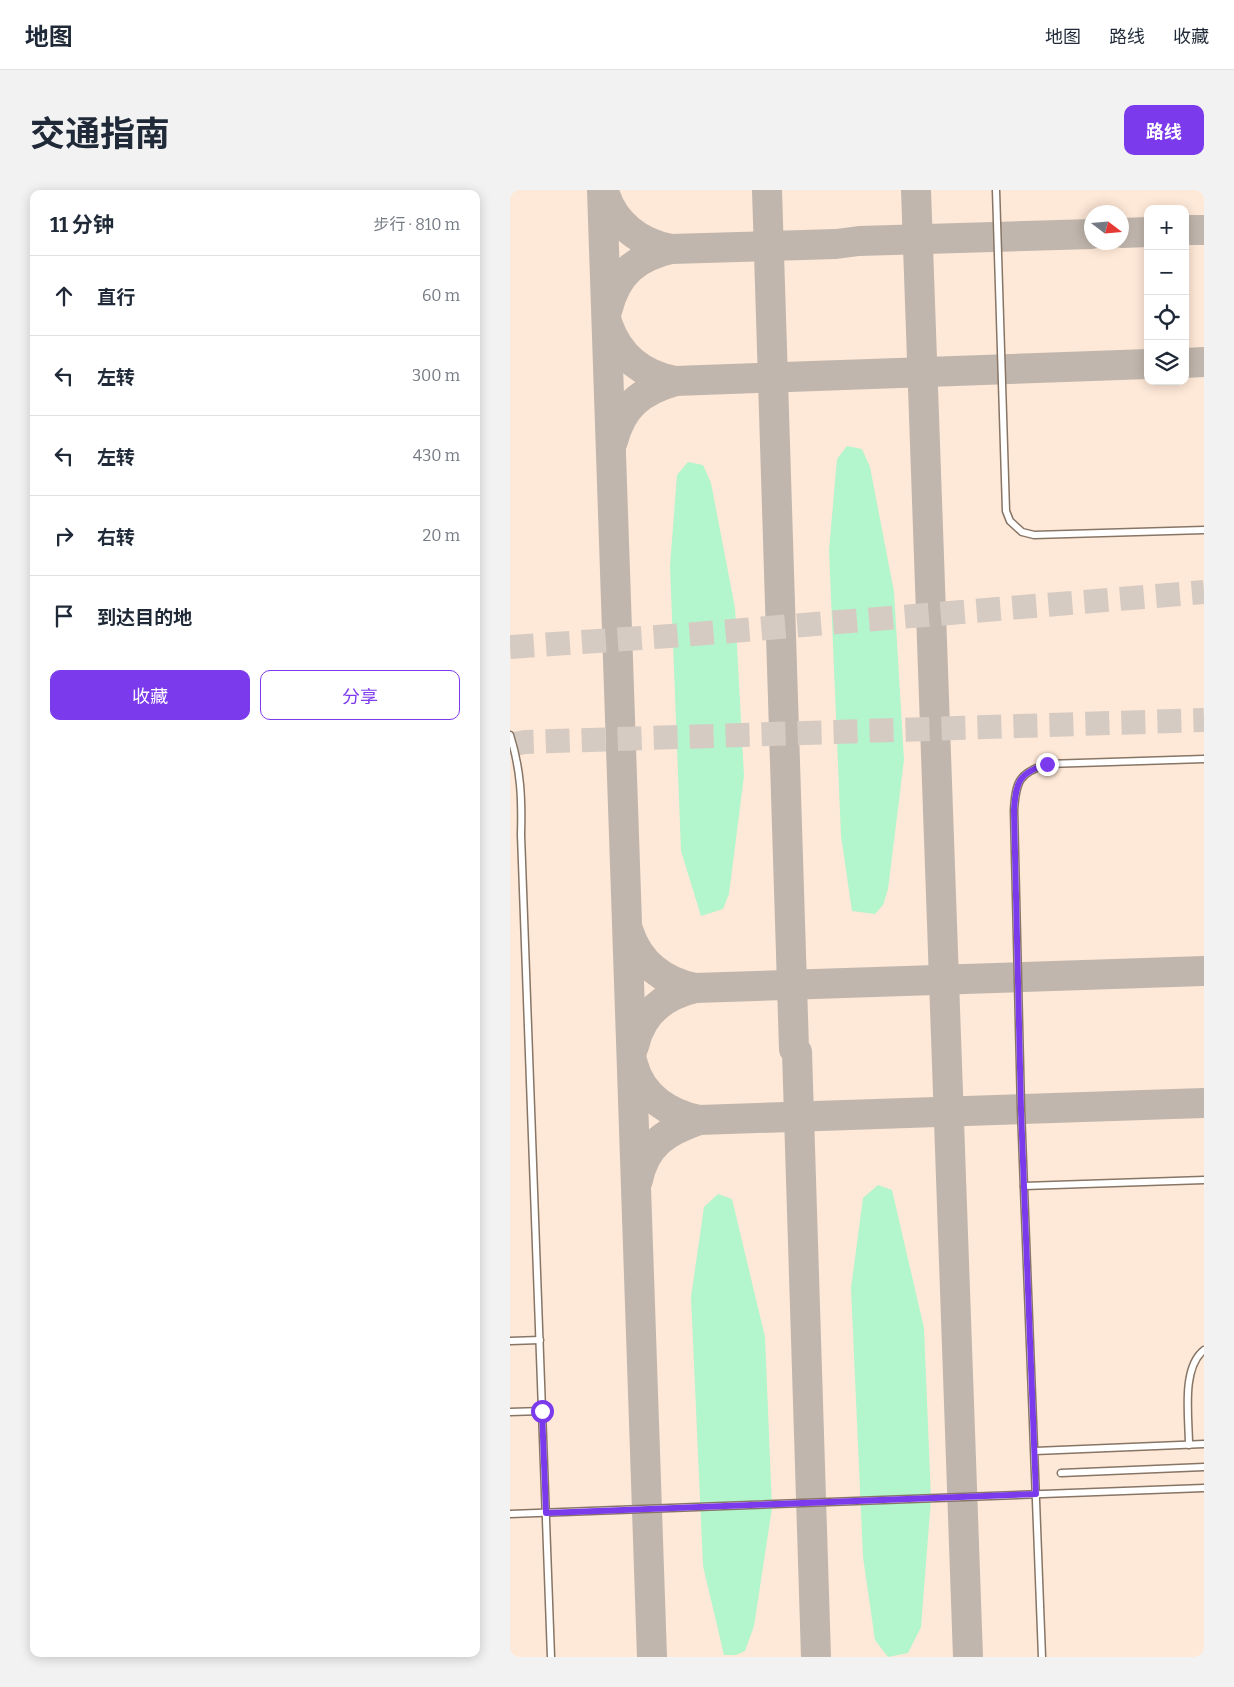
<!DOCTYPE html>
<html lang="zh">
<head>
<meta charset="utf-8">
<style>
  body { margin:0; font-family:Bitter,"Noto Sans SC",serif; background:#f2f2f3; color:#1f2937 }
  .controls { position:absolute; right:15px; top:15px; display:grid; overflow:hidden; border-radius:10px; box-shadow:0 2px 12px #0003 }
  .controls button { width:45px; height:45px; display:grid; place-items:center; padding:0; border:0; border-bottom:1px solid #e0e1e3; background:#fff; color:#1f2937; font:25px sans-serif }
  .compass { position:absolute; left:574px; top:15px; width:45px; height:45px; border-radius:50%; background:#fff; box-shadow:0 2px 12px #0003; rotate:106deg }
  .stop { position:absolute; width:15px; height:15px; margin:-11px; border:4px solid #7c3aed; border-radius:50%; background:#fff }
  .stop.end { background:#7c3aed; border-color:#fff; box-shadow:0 1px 5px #0008 }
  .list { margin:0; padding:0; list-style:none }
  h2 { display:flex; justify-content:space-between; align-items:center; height:65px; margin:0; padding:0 20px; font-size:21px }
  h2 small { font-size:16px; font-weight:400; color:#747a83 }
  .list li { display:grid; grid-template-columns:32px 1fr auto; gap:15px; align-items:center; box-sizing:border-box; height:80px; padding:0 20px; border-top:1px solid #e0e1e3 }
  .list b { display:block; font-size:19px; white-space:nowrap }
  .list em { font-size:16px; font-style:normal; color:#747a83 }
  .actions { display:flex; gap:10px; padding:15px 20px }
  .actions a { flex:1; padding:11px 0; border:1px solid #7c3aed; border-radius:10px; text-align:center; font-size:18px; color:#7c3aed }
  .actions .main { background:#7c3aed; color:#fff }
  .icon { flex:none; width:28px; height:28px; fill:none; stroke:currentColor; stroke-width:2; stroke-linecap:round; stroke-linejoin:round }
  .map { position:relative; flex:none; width:694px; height:1467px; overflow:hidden; border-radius:10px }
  header { display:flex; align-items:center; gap:30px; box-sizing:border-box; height:70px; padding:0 25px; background:#fff; border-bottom:1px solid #e0e1e3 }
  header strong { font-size:24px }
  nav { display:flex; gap:28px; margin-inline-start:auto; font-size:18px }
  .intro { display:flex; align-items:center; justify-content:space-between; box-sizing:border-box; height:120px; padding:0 30px }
  h1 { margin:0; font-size:35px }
  .button { padding:12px 22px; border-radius:10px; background:#7c3aed; color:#fff; font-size:18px; font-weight:700 }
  main { display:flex; gap:30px; padding:0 30px }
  aside { flex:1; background:#fff; border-radius:10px; box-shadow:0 2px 12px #0003 }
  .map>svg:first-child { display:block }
  .built { fill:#fee8d7; fill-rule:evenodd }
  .grass { fill:#b3f5cc }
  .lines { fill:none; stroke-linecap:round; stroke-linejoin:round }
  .taxiway { stroke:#c0b6ad; stroke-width:30 }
  .highway-tunnel { stroke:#d6cbc2; stroke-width:24; stroke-dasharray:24 12; stroke-linecap:butt }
  .lane-casing { stroke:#877566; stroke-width:9 }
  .lane { stroke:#fff; stroke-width:6 }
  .route { stroke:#7c3aed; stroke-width:6 }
</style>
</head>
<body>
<header>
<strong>地图</strong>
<nav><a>地图</a><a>路线</a><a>收藏</a></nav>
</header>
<div class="intro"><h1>交通指南</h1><a class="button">路线</a></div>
<main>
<aside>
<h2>11 分钟<small>步行 · 810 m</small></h2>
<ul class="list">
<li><svg class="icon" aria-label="ahead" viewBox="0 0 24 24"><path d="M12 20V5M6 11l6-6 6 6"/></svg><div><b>直行</b></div><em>60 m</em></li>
<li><svg class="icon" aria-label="left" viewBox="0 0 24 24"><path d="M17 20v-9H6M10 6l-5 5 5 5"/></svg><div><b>左转</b></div><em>300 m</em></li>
<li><svg class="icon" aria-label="left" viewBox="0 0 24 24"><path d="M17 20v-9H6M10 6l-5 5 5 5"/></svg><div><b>左转</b></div><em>430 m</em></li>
<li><svg class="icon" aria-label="right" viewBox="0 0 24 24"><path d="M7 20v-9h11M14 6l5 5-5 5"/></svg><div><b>右转</b></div><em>20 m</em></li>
<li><svg class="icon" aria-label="arrive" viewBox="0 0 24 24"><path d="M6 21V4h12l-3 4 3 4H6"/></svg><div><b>到达目的地</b></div></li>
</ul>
<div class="actions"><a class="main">收藏</a><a>分享</a></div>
</aside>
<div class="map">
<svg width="694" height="1467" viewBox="0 0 694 1467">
  <rect width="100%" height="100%" fill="#fef2e8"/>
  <path class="built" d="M0 0H694V1467H0ZM638 19H675V191H638ZM582 22H612V52H582Z"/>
  <g class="grass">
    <path d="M337 256 352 259 360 277 384 402 394 570 378 699 373 715 365 724 342 721 331 646 319 360 327 269Z"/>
    <path d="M178 272 193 275 201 293 225 418 234 586 219 704 213 719 191 726 171 661 160 376 167 285Z"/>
    <path d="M368 995 382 1000 414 1138 421 1309 411 1437 398 1463 378 1467 365 1450 353 1367 341 1098 353 1008Z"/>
    <path d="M208 1004 222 1009 255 1147 262 1318 244 1436 235 1461 226 1465H214L193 1376 181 1107 194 1017Z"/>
  </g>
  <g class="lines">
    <g class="taxiway">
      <path d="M92 0 142 1467"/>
      <path d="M257 0 284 859 287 862 306 1467"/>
      <path d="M406 0 458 1467"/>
      <path d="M94 1C103 33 129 53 161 59"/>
      <path d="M675 40H694"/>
      <path d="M612 43 638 42"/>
      <path d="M98 118C107 83 127 67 161 59L326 54 349 51 582 44"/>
      <path d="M98 135C109 166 133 185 165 191"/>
      <path d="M675 173 694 172"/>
      <path d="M103 251C112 216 131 201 165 191L638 174"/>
      <path d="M119 742C129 773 154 792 185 798"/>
      <path d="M124 856C131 824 154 805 185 798L694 781"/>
      <path d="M123 874C131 906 159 924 189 930L694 913"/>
      <path d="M128 990C135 954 157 941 189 930"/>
    </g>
    <g class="highway-tunnel">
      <path d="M0 457 160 446 694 402"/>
      <path d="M0 555 15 552 694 530"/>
    </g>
    <defs>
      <g id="lane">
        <path d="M486 0 496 321 500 331 512 342 524 345 694 340"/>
        <path d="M0 545C11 580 12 609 11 645L41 1467"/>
        <path d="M514 996 694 990"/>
        <path d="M0 1151 30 1150"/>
        <path d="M0 1222 32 1221"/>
        <path d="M679 1255C679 1228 671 1178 694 1160"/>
        <path d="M525 1261 694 1254"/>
        <path d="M551 1283 694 1277"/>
        <path d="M0 1324 694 1298"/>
        <path d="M532 1467 511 920 504 620C506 591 509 583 537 574L694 569"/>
      </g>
    </defs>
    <use href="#lane" class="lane-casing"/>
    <use href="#lane" class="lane"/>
  </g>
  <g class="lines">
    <path class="route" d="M32 1221 36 1323 526 1304 511 920 504 620C506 591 509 583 537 574"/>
  </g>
</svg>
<div class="controls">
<button>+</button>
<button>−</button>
<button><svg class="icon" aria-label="locate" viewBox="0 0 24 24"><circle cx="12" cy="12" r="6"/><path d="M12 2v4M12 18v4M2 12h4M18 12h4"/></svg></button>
<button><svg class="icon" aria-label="layers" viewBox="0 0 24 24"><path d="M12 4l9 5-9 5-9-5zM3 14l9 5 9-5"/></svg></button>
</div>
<svg class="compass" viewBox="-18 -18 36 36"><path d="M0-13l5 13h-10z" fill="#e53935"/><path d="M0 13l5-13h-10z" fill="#747a83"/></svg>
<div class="stop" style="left:32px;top:1221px"></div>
<div class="stop end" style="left:537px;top:574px"></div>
</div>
</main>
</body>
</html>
